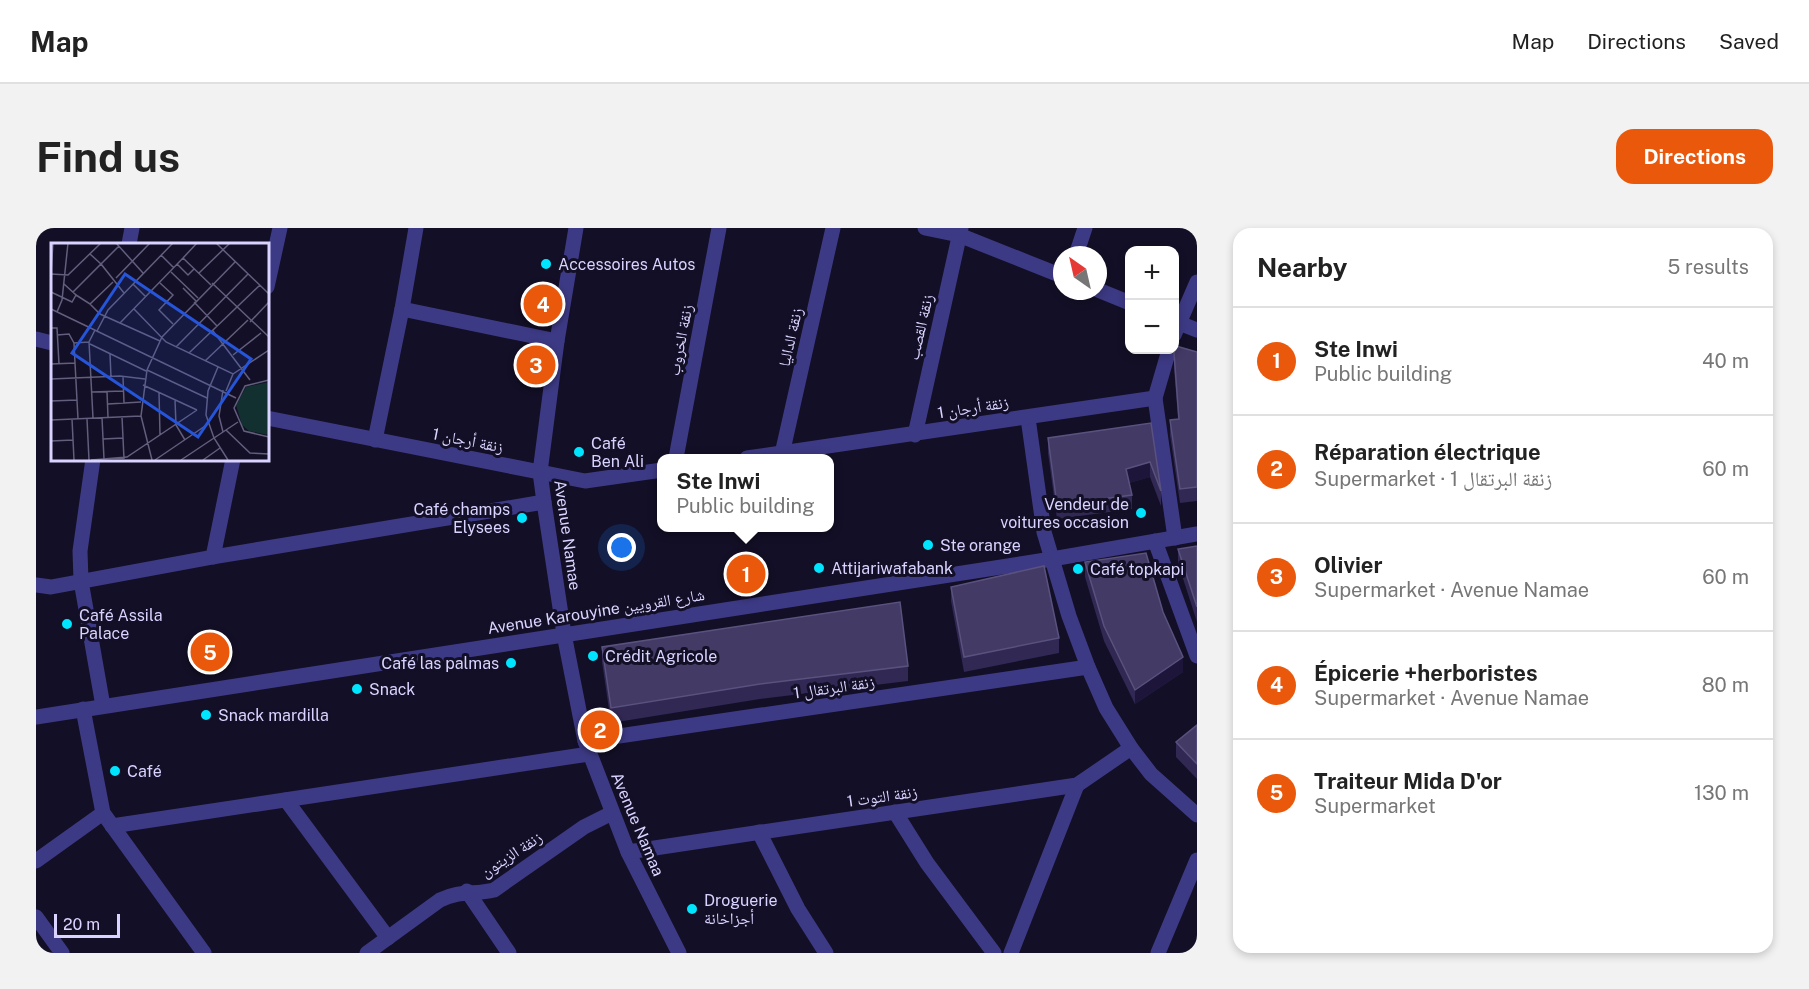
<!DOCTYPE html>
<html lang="en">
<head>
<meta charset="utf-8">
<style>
  body { margin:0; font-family:"Public Sans","Noto Naskh Arabic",sans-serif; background:#f2f2f2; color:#222 }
  .controls { position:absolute; right:18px; top:18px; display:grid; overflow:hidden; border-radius:12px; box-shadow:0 3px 9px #0003 }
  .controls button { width:54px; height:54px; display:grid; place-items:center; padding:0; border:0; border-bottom:2px solid #e0e0e0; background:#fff; color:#222; font:30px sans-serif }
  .compass { position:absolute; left:1017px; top:18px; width:54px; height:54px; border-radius:50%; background:#fff; box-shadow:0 3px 9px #0003; rotate:326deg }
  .scale { position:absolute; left:18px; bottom:15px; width:66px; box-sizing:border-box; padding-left:6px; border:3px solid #d9d4ff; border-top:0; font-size:16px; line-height:21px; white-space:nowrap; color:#d9d4ff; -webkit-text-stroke:4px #130f26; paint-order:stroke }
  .you { position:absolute; left:586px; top:320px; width:21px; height:21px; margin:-15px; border:4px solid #fff; border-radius:50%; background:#1a73e8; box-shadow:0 0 0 9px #1a73e833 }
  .badge { display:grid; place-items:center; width:39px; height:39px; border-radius:50%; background:#ea580c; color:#fff; font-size:20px; font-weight:700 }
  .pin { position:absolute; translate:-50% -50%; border:3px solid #fff; box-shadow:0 2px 6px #0006 }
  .popup { position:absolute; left:621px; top:226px; width:177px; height:78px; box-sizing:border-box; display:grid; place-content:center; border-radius:12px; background:#fff; filter:drop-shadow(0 2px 4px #0005); font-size:20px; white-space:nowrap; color:#767676 }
  .popup b { font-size:22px; color:#222 }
  .popup::after { content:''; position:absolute; left:50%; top:100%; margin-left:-12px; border:12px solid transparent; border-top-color:#fff }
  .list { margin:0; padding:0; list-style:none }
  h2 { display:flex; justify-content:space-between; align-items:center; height:78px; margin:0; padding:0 24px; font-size:26px }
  h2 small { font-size:20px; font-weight:400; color:#767676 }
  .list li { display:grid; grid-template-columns:39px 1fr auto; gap:18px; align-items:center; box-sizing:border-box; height:108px; padding:0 24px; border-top:2px solid #e0e0e0 }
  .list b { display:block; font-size:22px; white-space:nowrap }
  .list p { margin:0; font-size:20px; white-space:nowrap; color:#767676 }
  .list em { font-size:20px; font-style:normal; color:#767676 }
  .map { position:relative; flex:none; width:1161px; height:725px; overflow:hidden; border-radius:18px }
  header { display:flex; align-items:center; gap:36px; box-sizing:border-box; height:84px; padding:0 30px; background:#fff; border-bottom:2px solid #e0e0e0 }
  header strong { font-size:28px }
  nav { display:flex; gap:33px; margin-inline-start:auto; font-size:21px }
  .intro { display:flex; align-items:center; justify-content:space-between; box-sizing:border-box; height:144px; padding:0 36px }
  h1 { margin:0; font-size:42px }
  .button { padding:15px 27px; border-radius:18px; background:#ea580c; color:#fff; font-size:21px; font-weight:700 }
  main { display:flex; gap:36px; padding:0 36px }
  aside { flex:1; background:#fff; border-radius:18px; box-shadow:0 3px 9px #0003 }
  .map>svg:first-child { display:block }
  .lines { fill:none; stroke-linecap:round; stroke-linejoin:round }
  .minor { stroke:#3d3a85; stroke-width:15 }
  .tertiary { stroke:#3d3a85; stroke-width:15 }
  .wall { fill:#312854 }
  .shaded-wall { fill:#1d163a }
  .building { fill:#433a66; stroke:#5a527e; stroke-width:1.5 }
  .poi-dot { fill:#00e5ff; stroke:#130f26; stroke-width:2 }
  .labels { text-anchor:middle; stroke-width:6; stroke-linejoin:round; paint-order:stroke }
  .poi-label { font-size:16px; fill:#d9d4ff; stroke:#130f26; text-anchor:start }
  .street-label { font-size:16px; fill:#d9d4ff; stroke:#130f26 }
  .inset-road { fill:none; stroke:#625e7d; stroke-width:1.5 }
  .view { fill:#2655da; fill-opacity:0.15; stroke:#2655da; stroke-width:3 }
  .inset-edge { fill:none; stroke:#d9d4ff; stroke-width:3 }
</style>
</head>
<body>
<header>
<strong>Map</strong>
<nav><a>Map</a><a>Directions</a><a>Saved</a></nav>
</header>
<div class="intro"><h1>Find us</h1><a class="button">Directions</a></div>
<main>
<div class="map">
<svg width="1161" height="725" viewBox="0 0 1161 725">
  <rect width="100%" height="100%" fill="#130f26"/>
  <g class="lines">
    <g class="minor">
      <path d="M380 0 366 81 521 113"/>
      <path d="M540 0 521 113 504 244 508 274 528 406 549 513 592 624 643 725"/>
      <path d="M889 0 923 7 1026 48"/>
      <path d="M93 16 96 0"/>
      <path d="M1040 27 1049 0"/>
      <path d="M231 59 244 0"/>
      <path d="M1062 62 1094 75"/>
      <path d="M1138 93 1161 102"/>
      <path d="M1138 107 1161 54"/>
      <path d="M0 111 16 115"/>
      <path d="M1119 170 1139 310"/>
      <path d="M231 190 549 253 626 242"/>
      <path d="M992 190 1008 304 1033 388 1052 439 1070 480 1095 520 1115 546 1161 587"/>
      <path d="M879 207 925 0"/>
      <path d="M339 212 366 81"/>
      <path d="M746 226 797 0"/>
      <path d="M640 230 683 0"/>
      <path d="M711 230 1119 170 1133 122"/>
      <path d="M57 231 44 323 45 353 67 478"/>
      <path d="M1119 313 1161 428"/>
      <path d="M177 329 197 231"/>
      <path d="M0 357 15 359 177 329 508 274"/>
      <path d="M47 481 67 585 168 725"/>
      <path d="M549 513 1052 439"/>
      <path d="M250 572 352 710"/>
      <path d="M859 584 891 635 958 725"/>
      <path d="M76 598 553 526"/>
      <path d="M723 604 762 681 790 725"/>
      <path d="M592 624 1041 557 1095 520"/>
      <path d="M0 633 67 585"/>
      <path d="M431 663 473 725"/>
      <path d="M0 689 26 725"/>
      <path d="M331 725 404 672C424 662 438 667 458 662L548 599 576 585"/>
      <path d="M975 725 1041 557"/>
      <path d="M1122 725 1161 632"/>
    </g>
    <path class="tertiary" d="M0 489 1016 331 1161 306"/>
  </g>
  <g class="wall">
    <path d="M1161 124V273L1144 275 1134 207V192L1142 191 1138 140V125Z"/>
    <path d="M1115 195 1125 263V278L1114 249 1093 255 1096 267V281L1021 291 1012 225V210Z"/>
    <path d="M1161 318V394L1142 335V321Z"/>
    <path d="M1049 334 1127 384 1147 444 1099 476 1068 413 1049 349Z"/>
    <path d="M915 359 1023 410V425L928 444 915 373Z"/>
    <path d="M566 419 872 438V453L724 471 575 495 566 434Z"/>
    <path d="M1161 497V551L1140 529V514Z"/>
  </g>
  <g class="shaded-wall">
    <path d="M1114 234V249L1090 256V241Z"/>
    <path d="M1147 429V444L1099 476V462Z"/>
  </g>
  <g class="building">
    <path d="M1140 118 1161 124V259L1144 261 1134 192 1143 191 1138 125Z"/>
    <path d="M1115 195 1125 263 1114 234 1090 241 1096 267 1021 277 1012 210Z"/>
    <path d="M1161 318V379L1142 321Z"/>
    <path d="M1110 325 1127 384 1147 429 1099 462 1068 398 1049 334Z"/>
    <path d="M1008 338 1023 410 928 429 915 359Z"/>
    <path d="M864 374 872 438 724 456 575 480 566 419Z"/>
    <path d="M1161 497V536L1140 514Z"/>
  </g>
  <g class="poi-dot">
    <circle cx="510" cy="36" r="6"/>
    <circle cx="543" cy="224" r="6"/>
    <circle cx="1105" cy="285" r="6"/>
    <circle cx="486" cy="290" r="6"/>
    <circle cx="892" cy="317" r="6"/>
    <circle cx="783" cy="340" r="6"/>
    <circle cx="1042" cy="341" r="6"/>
    <circle cx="31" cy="396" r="6"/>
    <circle cx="557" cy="428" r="6"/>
    <circle cx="475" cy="435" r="6"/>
    <circle cx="321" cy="461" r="6"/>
    <circle cx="170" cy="487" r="6"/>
    <circle cx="79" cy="543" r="6"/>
    <circle cx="656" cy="681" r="6"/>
  </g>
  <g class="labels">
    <g class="poi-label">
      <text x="522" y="42">Accessoires Autos</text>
      <text x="555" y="221">Café<tspan x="555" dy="18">Ben Ali</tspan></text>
      <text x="1093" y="282" text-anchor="end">Vendeur de<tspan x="1093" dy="18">voitures occasion</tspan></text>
      <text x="474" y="287" text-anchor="end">Café champs<tspan x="474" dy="18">Elysees</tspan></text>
      <text x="904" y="323">Ste orange</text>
      <text x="795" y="346">Attijariwafabank</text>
      <text x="1054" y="347">Café topkapi</text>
      <text x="43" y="393">Café Assila<tspan x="43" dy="18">Palace</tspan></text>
      <text x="569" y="434">Crédit Agricole</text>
      <text x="463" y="441" text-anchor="end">Café las palmas</text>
      <text x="333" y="467">Snack</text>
      <text x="182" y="493">Snack mardilla</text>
      <text x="91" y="549">Café</text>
      <text x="668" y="678">Droguerie<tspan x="668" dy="18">أجزاخانة</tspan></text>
    </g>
    <g class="street-label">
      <text transform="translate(884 99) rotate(-77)" y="6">زنقة القصب</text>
      <text transform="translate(754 109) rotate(-77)" y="6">زنقة الداليا</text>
      <text transform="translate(644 112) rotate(-79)" y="6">زنقة الخروب</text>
      <text transform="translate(937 179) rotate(-9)" y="6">زنقة أرجان 1</text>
      <text transform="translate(432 212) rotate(11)" y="6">زنقة أرجان 1</text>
      <text transform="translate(532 307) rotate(82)" y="6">Avenue Namae</text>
      <text transform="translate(560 383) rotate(-9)" y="6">Avenue Karouyine شارع القرويين</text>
      <text transform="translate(798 459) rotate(-8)" y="6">زنقة البرتقال 1</text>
      <text transform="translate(846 568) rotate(-8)" y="6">زنقة التوت 1</text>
      <text transform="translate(602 596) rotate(67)" y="6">Avenue Namaa</text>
      <text transform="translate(475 626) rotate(-33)" y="6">زنقة الزيتون</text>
    </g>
  </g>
  <g transform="translate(15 15)">
    <rect width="218" height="218" fill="#130f26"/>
    <path d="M218 139 217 192 198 188 191 182 185 162 195 144Z" fill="#12302f"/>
    <path class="inset-road" d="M65 0 92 30M165 0 218 51M39 11 50 21 68 3M110 12 123 25M132 15 146 0M126 21 137 32 143 26M120 29 147 55M0 30 2 0M148 30 179 0M0 31 17 32 50 0M65 35 99 0M109 40 122 52 108 67 122 81M161 40 218 94M82 41 95 54M132 45 145 58M0 49 21 59 25 52 13 41M22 49 50 21 73 50M25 52 39 61 62 39M143 59 166 83M39 61 49 71 109 98M0 66 185 155M83 66 115 99 182 131 218 107M6 69 11 57 17 0M199 79 218 59M69 80 132 15 160 42M0 85H6L8 121M46 88 57 67 122 0M162 88 199 137M6 92 18 91 23 100 38 99M39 101 95 128M125 104 197 31M138 110 209 42M59 111 60 134M182 112 210 90M154 118 197 77M24 120 27 176M0 121 24 120 23 100M167 124 157 148 155 172 163 195 177 217M96 127 156 155M72 134 73 160M0 136 69 133 94 136M218 137 194 143 183 165 193 188 218 194M92 142 146 167M175 148 182 131M41 149 72 148M56 149 57 174M108 149 109 192M124 157 125 182 134 197M0 158 26 157M57 161 90 159M71 174 73 216M42 175 38 99 44 87M51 175 53 216M21 176 23 217M36 176 38 217M0 177 90 173M175 187 199 210 218 211M172 189 168 173 172 147M52 196 72 195M0 198 22 197M40 217 76 214 146 167M101 217 90 173 96 127 111 94 184 19M104 217 157 181M130 217 187 179M152 217 169 205"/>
    <path class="view" d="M74 31 200 116 147 194 21 110Z"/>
    <rect width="218" height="218" class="inset-edge"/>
  </g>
</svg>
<div class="controls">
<button>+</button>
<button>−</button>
</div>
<svg class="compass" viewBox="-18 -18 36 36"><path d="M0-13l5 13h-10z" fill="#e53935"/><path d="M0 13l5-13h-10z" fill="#767676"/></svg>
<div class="scale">20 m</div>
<div class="you"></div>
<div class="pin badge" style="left:710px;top:346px">1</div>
<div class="popup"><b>Ste Inwi</b>Public building</div>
<div class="pin badge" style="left:564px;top:502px">2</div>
<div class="pin badge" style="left:500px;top:137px">3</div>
<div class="pin badge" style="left:507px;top:76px">4</div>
<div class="pin badge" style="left:174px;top:424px">5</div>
</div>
<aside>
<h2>Nearby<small>5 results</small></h2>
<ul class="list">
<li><span class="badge">1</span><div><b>Ste Inwi</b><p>Public building</p></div><em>40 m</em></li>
<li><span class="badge">2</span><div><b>Réparation électrique</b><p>Supermarket · زنقة البرتقال 1</p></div><em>60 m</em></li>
<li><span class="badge">3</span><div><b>Olivier</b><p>Supermarket · Avenue Namae</p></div><em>60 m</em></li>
<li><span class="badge">4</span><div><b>Épicerie +herboristes</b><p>Supermarket · Avenue Namae</p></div><em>80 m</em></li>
<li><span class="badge">5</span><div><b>Traiteur Mida D'or</b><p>Supermarket</p></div><em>130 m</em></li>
</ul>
</aside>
</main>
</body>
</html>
